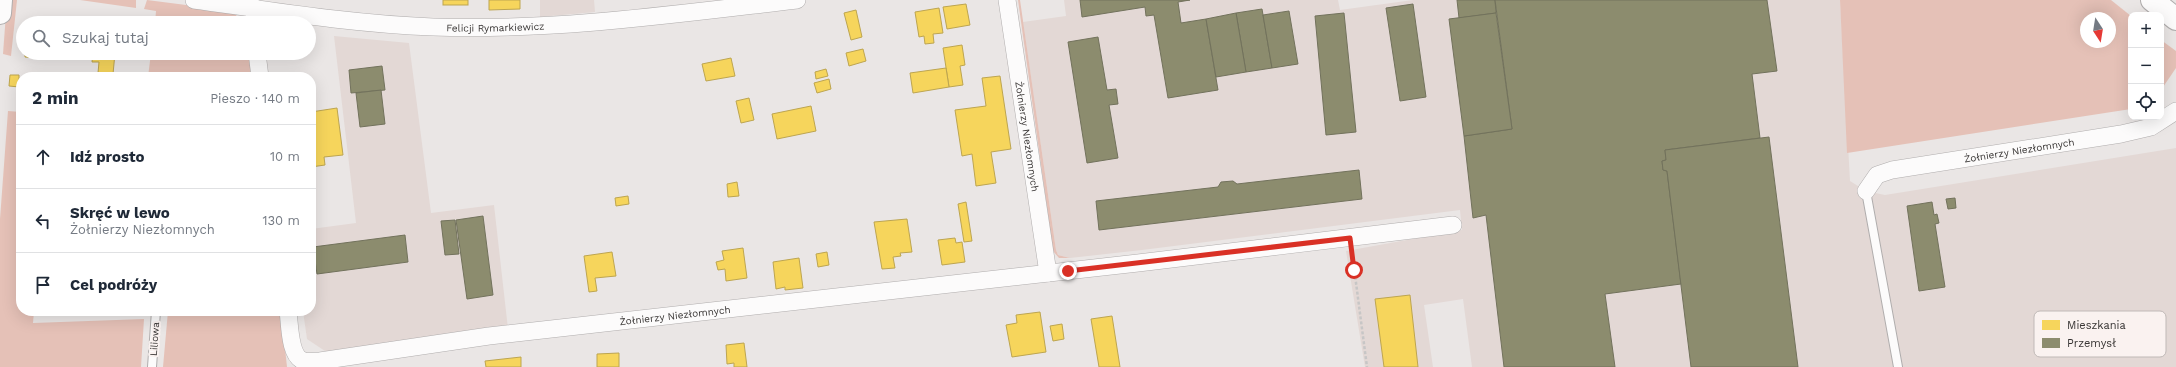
<!DOCTYPE html>
<html lang="pl">
<head>
<meta charset="utf-8">
<style>
  body { margin:0; font-family:"Work Sans",sans-serif; background:#f6f6f7; color:#1f2937 }
  .controls { position:absolute; right:12px; top:12px; display:grid; overflow:hidden; border-radius:8px; box-shadow:0 4px 16px #0002 }
  .controls button { width:36px; height:36px; display:grid; place-items:center; padding:0; border:0; border-bottom:1px solid #e0e1e3; background:#fff; color:#1f2937; font:20px sans-serif }
  .compass { position:absolute; left:2080px; top:12px; width:36px; height:36px; border-radius:50%; background:#fff; box-shadow:0 4px 16px #0002; rotate:168deg }
  .stop { position:absolute; width:12px; height:12px; margin:-9px; border:3px solid #d93025; border-radius:50%; background:#fff }
  .stop.end { background:#d93025; border-color:#fff; box-shadow:0 1px 4px #0008 }
  .list { margin:0; padding:0; list-style:none }
  h2 { display:flex; justify-content:space-between; align-items:center; height:52px; margin:0; padding:0 16px; font-size:17px }
  h2 small { font-size:13px; font-weight:400; color:#747a83 }
  .list li { display:grid; grid-template-columns:26px 1fr auto; gap:12px; align-items:center; box-sizing:border-box; height:64px; padding:0 16px; border-top:1px solid #e0e1e3 }
  .list b { display:block; font-size:15px; white-space:nowrap }
  .list p { margin:0; font-size:13px; white-space:nowrap; color:#747a83 }
  .list em { font-size:13px; font-style:normal; color:#747a83 }
  .icon { flex:none; width:22px; height:22px; fill:none; stroke:currentColor; stroke-width:2; stroke-linecap:round; stroke-linejoin:round }
  .map { position:relative; flex:none; width:2176px; height:367px; overflow:hidden }
  .search { position:absolute; background:#fff; box-shadow:0 4px 16px #0002; left:16px; top:16px; width:300px; height:44px; display:flex; align-items:center; gap:10px; box-sizing:border-box; padding:0 14px; border-radius:22px; color:#747a83; font-size:15px }
  .panel { position:absolute; background:#fff; box-shadow:0 4px 16px #0002; left:16px; top:72px; width:300px; height:244px; border-radius:16px }
  .map>svg:first-child { display:block }
  .built { fill:#e3d8d5 }
  .green { fill:#e5c1b7; fill-rule:evenodd }
  .homes { fill:#f6d55c; stroke:#bda550 }
  .industry { fill:#8c8c6e; stroke:#72725c }
  .lines { fill:none; stroke-linecap:round; stroke-linejoin:round }
  .lane-casing { stroke:#b0adad; stroke-width:10 }
  .street-casing { stroke:#b0adad; stroke-width:18 }
  .secondary-casing { stroke:#b0adad; stroke-width:24 }
  .path { stroke:#c7c6c6; stroke-width:2.5; stroke-dasharray:3 2; stroke-linecap:butt }
  .lane { stroke:#fcfbfb; stroke-width:8 }
  .street { stroke:#fcfbfb; stroke-width:17 }
  .secondary { stroke:#fcfbfb; stroke-width:22 }
  .route { stroke:#d93025; stroke-width:5 }
  .labels { text-anchor:middle; stroke-width:4; stroke-linejoin:round; paint-order:stroke }
  .street-label { font-size:10px; fill:#373433; stroke:#faf2f0 }
  .key { fill:#faf2f0; stroke:#c0b9b7; stroke-width:1 }
  .key-label { font-size:11px; fill:#373433 }
</style>
</head>
<body>
<div class="map">
<svg width="2176" height="367" viewBox="0 0 2176 367">
  <rect width="100%" height="100%" fill="#eae6e5"/>
  <g class="built">
    <path d="M540 0H594L595 12 540 17Z"/>
    <path d="M1064 0H1338L1340 10 1413 0H1840L1850 181 1866 191 1885 195 2176 148V367H1472L1463 299 1424 305 1433 367H1365L1346 251 1462 230 1460 210 1142 250 1070 258 1058 255 1056 250 1023 22 1066 16Z"/>
    <path d="M334 36 409 43 431 213 494 205 508 329 328 353 307 339 303 311H311V229L356 223Z"/>
  </g>
  <g class="green">
    <path d="M7 0H17L11 56 3 54Z"/>
    <path d="M80 0H136V8Z"/>
    <path d="M147 0 225 10 235 14 243 23H155L156 11 144 9Z"/>
    <path d="M1018 0H1020L1056 250 1058 255 1070 258H1059L1053 251Z"/>
    <path d="M1840 0H2111L2131 16V109L1847 153ZM2086 18H2110V42H2086Z"/>
    <path d="M2161 40 2176 51V68L2161 90Z"/>
    <path d="M151 53H250L253 77H148Z"/>
    <path d="M8 111 21 112V311H34L33 323 144 319 141 367H0V219Z"/>
    <path d="M168 311H281L287 367H163Z"/>
  </g>
  <g class="homes">
    <rect x="443" y="0" width="25" height="5"/>
    <path d="M489 0H520V9L489 10Z"/>
    <path d="M966 4 970 25 947 29 943 7Z"/>
    <path d="M939 8 943 33 933 34 934 43 925 44 924 36 919 37 915 12Z"/>
    <path d="M856 10 862 37 851 40 844 13Z"/>
    <path d="M962 45 965 65 960 66 963 85 949 87 943 48Z"/>
    <path d="M863 49 866 61 849 66 846 53Z"/>
    <path d="M25 53H50L49 59 25 57Z"/>
    <path d="M93 53H115L113 74 98 73 99 62H92Z"/>
    <path d="M731 58 735 76 706 81 702 64Z"/>
    <path d="M946 68 949 87 913 93 910 73Z"/>
    <path d="M826 69 828 76 816 79 815 72Z"/>
    <path d="M10 75H19V87L9 86Z"/>
    <path d="M1000 76 1011 149 991 152 996 183 976 186 972 154 962 156 955 110 986 106 982 78Z"/>
    <path d="M829 79 831 89 817 93 814 83Z"/>
    <path d="M749 98 754 120 741 123 736 101Z"/>
    <path d="M811 106 816 131 777 139 772 114Z"/>
    <path d="M337 108 343 155 324 157 325 165 311 167V112Z"/>
    <path d="M737 182 739 196 728 197 727 184Z"/>
    <path d="M628 196 629 204 616 206 615 198Z"/>
    <path d="M966 202 972 241 964 242 958 204Z"/>
    <path d="M907 219 912 252 900 253 901 256 893 257 895 268 882 269 874 222Z"/>
    <path d="M955 238 956 243 962 242 965 262 942 265 938 240Z"/>
    <path d="M743 248 747 278 726 281 725 269 718 270 716 262 724 260 722 251Z"/>
    <path d="M612 252 616 276 595 278 597 291 589 292 584 256Z"/>
    <path d="M827 252 829 265 818 267 816 254Z"/>
    <path d="M799 258 803 288 785 290V287L776 289 773 262Z"/>
    <path d="M1410 295 1418 367H1384L1375 299Z"/>
    <path d="M1040 312 1046 352 1012 357 1006 325 1017 323 1016 315Z"/>
    <path d="M1112 316 1120 367H1099L1091 319Z"/>
    <path d="M1062 324 1064 339 1053 341 1050 326Z"/>
    <path d="M744 343 747 367H734V363L727 364 726 345Z"/>
    <path d="M619 353V367H597V354Z"/>
    <path d="M521 357V367H486L485 361Z"/>
  </g>
  <g class="industry">
    <path d="M1080 0H1190L1178 2 1181 23 1206 19 1218 90 1168 98 1154 15 1146 16 1145 7 1082 17Z"/>
    <path d="M1457 0H1495L1496 13 1459 18Z"/>
    <path d="M1495 0H1767L1777 71 1752 74 1760 138 1665 150 1666 160 1662 161 1663 170 1667 171 1681 284 1605 294 1615 367H1504L1486 215 1473 218 1464 136 1512 129Z"/>
    <path d="M1413 4 1426 97 1400 101 1386 8Z"/>
    <path d="M1262 9 1272 68 1246 72 1236 13Z"/>
    <path d="M1289 11 1298 64 1272 68 1263 15Z"/>
    <path d="M1236 13 1246 72 1216 77 1206 19Z"/>
    <path d="M1344 13 1356 132 1326 135 1315 16Z"/>
    <path d="M1496 13 1512 129 1464 136 1449 19Z"/>
    <path d="M1098 37 1107 90 1116 89 1118 104 1109 105 1118 158 1087 163 1068 42Z"/>
    <path d="M382 66 385 90 351 93 349 70Z"/>
    <path d="M381 90 385 124 360 127 356 93Z"/>
    <path d="M1769 137 1798 367H1691L1667 171 1663 170 1662 161 1666 160 1665 150Z"/>
    <path d="M1359 170 1362 199 1099 230 1096 201 1218 187 1221 182 1233 181 1237 184Z"/>
    <path d="M1955 198 1956 208 1948 209 1946 199Z"/>
    <path d="M1932 202 1934 215 1937 214 1939 223 1935 224 1945 287 1919 291 1907 206Z"/>
    <path d="M483 216 493 295 467 299 456 220Z"/>
    <path d="M455 220 459 254 445 255 441 221Z"/>
    <path d="M405 235 408 262 317 274 313 247Z"/>
  </g>
  <g class="lines">
    <defs>
      <g id="lane">
        <path d="M1866 191 1898 367"/>
        <path d="M152 367 156 311"/>
      </g>
      <g id="street">
        <path id="s1" d="M194 0C274 11 353 24 433 27 555 31 676 14 797 0"/>
        <path id="s2" d="M1007 0 1048 273"/>
        <path d="M254 23 255 8"/>
        <path d="M257 53 260 77"/>
        <path id="s3" d="M1866 191 1877 175 1892 170 2121 134 2151 127 2176 111"/>
        <path id="s4" d="M288 311C290 324 289 357 304 361 309 362 315 361 320 361L489 336 1138 263 1453 225"/>
      </g>
      <g id="secondary">
        <path d="M2152 0 2176 19"/>
        <path d="M0 13 1 0"/>
      </g>
    </defs>
    <use href="#lane" class="lane-casing"/>
    <use href="#street" class="street-casing"/>
    <use href="#secondary" class="secondary-casing"/>
    <path class="path" d="M1352 252 1367 367"/>
    <use href="#lane" class="lane"/>
    <use href="#street" class="street"/>
    <use href="#secondary" class="secondary"/>
  </g>
  <g class="lines">
    <path class="route" d="M1068 271 1350 238 1354 270"/>
  </g>
  <g class="labels">
    <g class="street-label">
      <text dy="4" stroke="none"><textPath href="#s1" startOffset="303">Felicji Rymarkiewicz</textPath></text>
      <text dy="4" stroke="none"><textPath href="#s2" startOffset="138">Żołnierzy Niezłomnych</textPath></text>
      <text dy="4" stroke="none"><textPath href="#s3" startOffset="164">Żołnierzy Niezłomnych</textPath></text>
      <text dy="4" stroke="none"><textPath href="#s4" startOffset="429">Żołnierzy Niezłomnych</textPath></text>
      <text transform="translate(154 339) rotate(-86)" y="4">Liliowa</text>
    </g>
  </g>
  <rect x="2034" y="311" width="132" height="46" rx="6" class="key"/>
  <rect x="2042" y="320" width="18" height="10" fill="#f6d55c"/>
  <rect x="2042" y="338" width="18" height="10" fill="#8c8c6e"/>
  <g class="key-label">
    <text x="2067" y="329">Mieszkania</text>
    <text x="2067" y="347">Przemysł</text>
  </g>
</svg>
<div class="controls">
<button>+</button>
<button>−</button>
<button><svg class="icon" aria-label="locate" viewBox="0 0 24 24"><circle cx="12" cy="12" r="6"/><path d="M12 2v4M12 18v4M2 12h4M18 12h4"/></svg></button>
</div>
<svg class="compass" viewBox="-18 -18 36 36"><path d="M0-13l5 13h-10z" fill="#e53935"/><path d="M0 13l5-13h-10z" fill="#747a83"/></svg>
<div class="stop" style="left:1354px;top:270px"></div>
<div class="stop end" style="left:1068px;top:271px"></div>
<div class="search"><svg class="icon" aria-label="search" viewBox="0 0 24 24"><circle cx="10" cy="10" r="6"/><path d="M15 15l6 6"/></svg>Szukaj tutaj</div>
<section class="panel">
<h2>2 min<small>Pieszo · 140 m</small></h2>
<ul class="list">
<li><svg class="icon" aria-label="ahead" viewBox="0 0 24 24"><path d="M12 20V5M6 11l6-6 6 6"/></svg><div><b>Idź prosto</b></div><em>10 m</em></li>
<li><svg class="icon" aria-label="left" viewBox="0 0 24 24"><path d="M17 20v-9H6M10 6l-5 5 5 5"/></svg><div><b>Skręć w lewo</b><p>Żołnierzy Niezłomnych</p></div><em>130 m</em></li>
<li><svg class="icon" aria-label="arrive" viewBox="0 0 24 24"><path d="M6 21V4h12l-3 4 3 4H6"/></svg><div><b>Cel podróży</b></div></li>
</ul>
</section>
</div>
</body>
</html>
